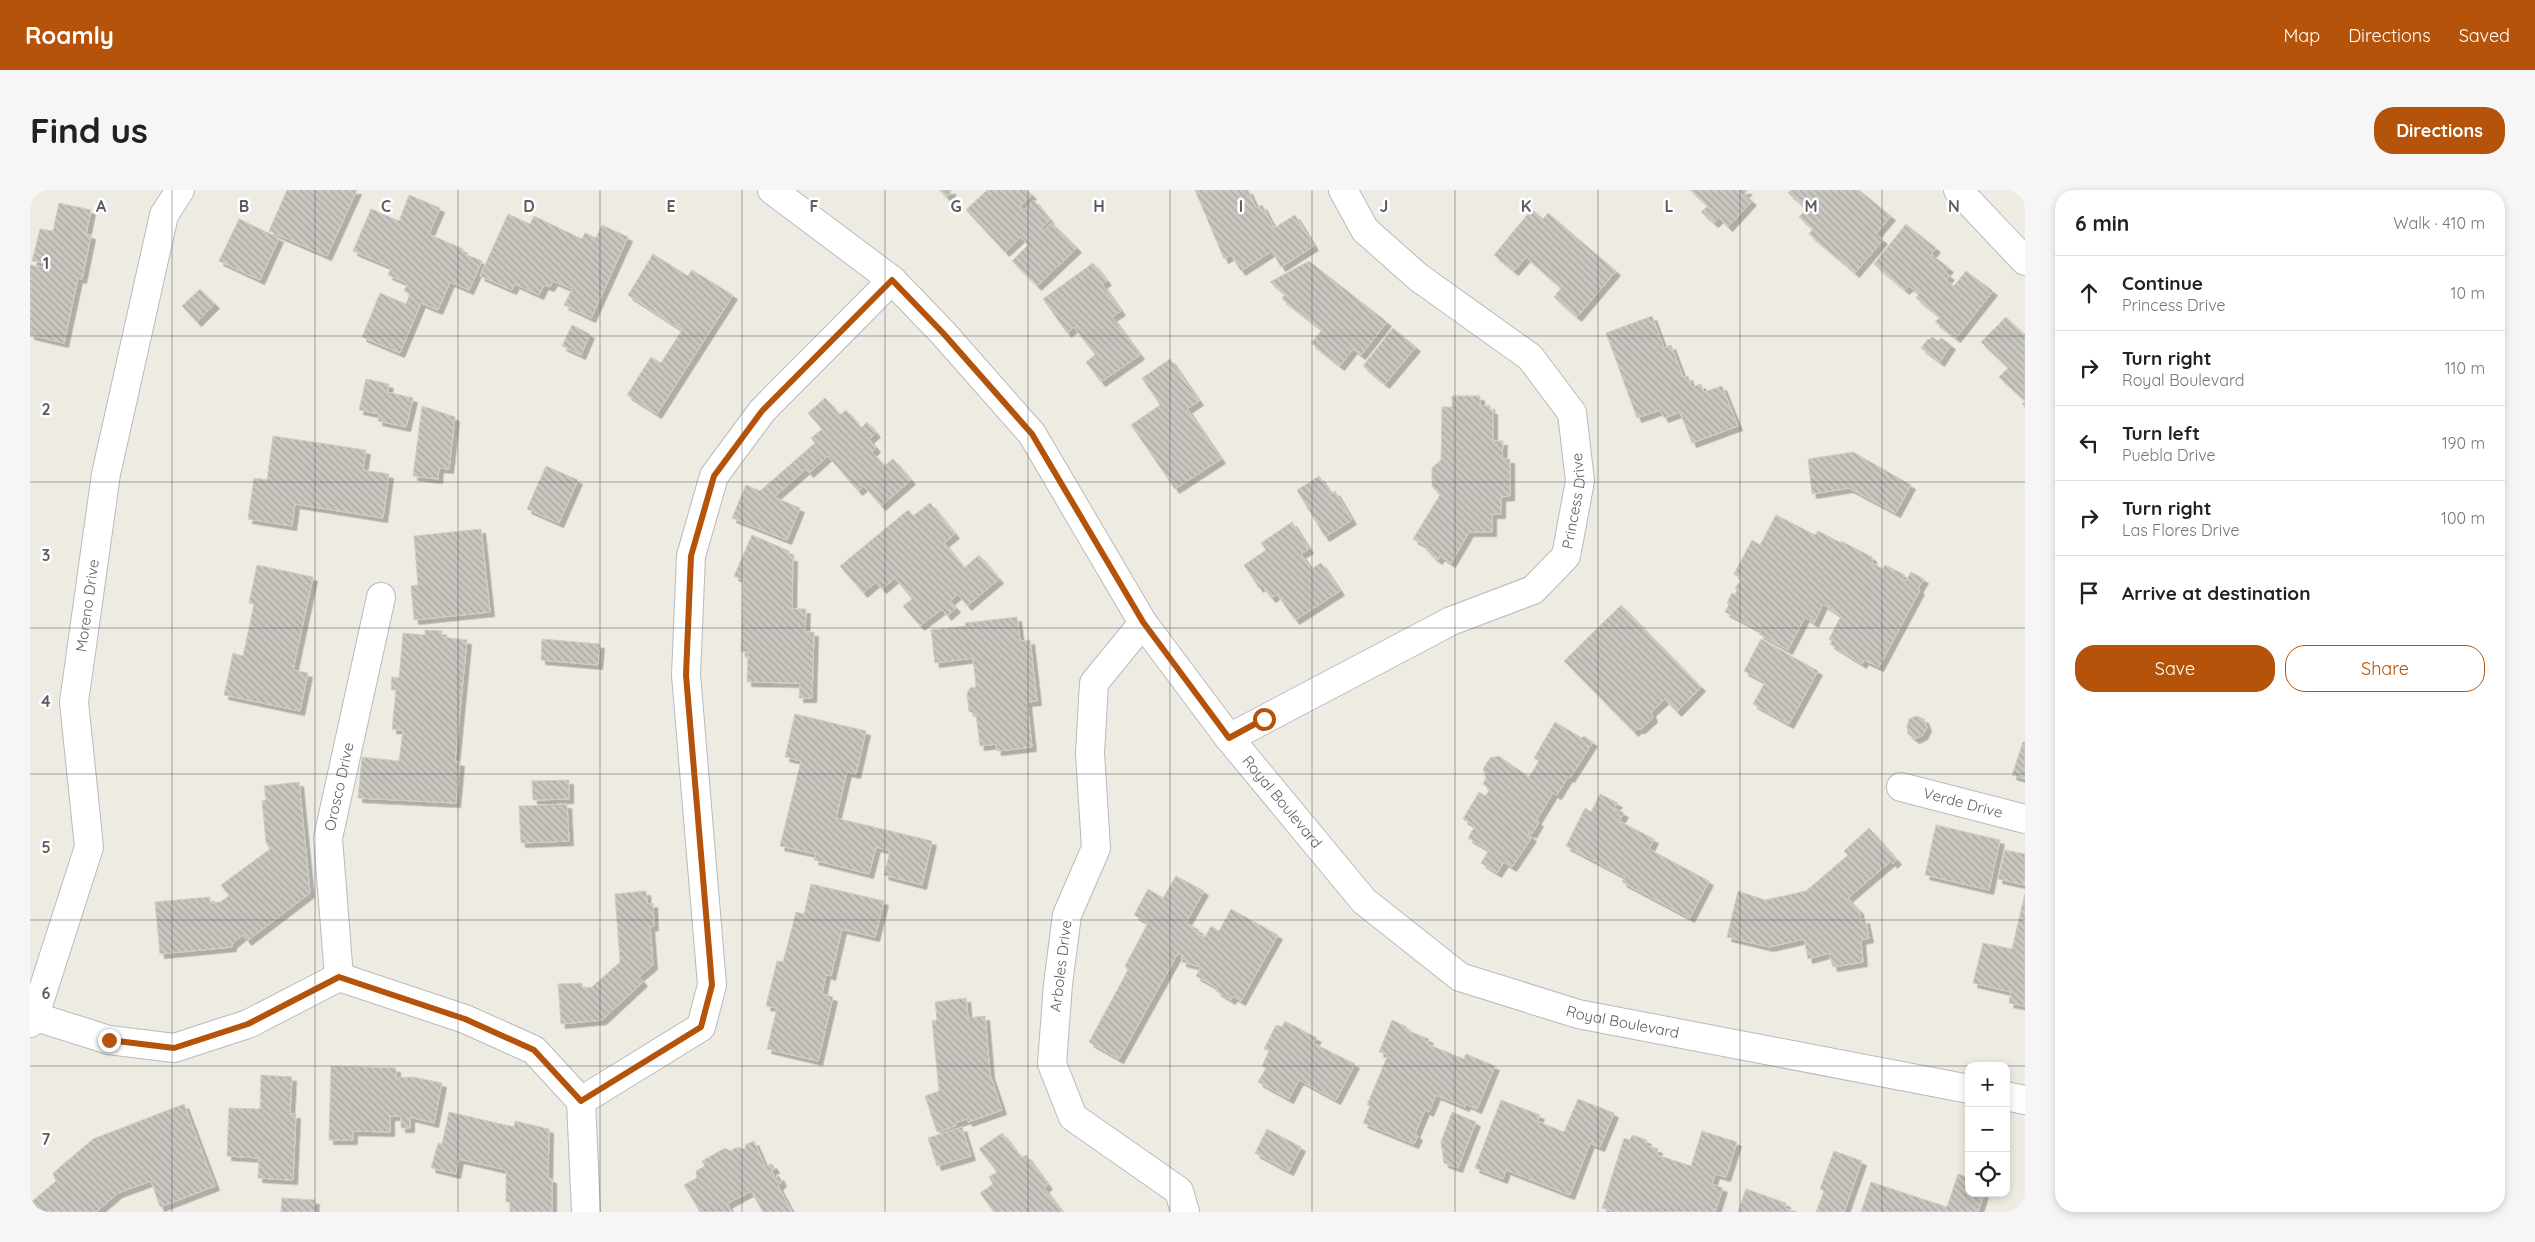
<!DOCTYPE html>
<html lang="en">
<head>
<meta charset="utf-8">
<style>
  body { margin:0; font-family:Quicksand,sans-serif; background:#f6f6f6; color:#222 }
  .controls { position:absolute; right:15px; bottom:15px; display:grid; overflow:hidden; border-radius:10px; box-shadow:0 2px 8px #0003 }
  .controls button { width:45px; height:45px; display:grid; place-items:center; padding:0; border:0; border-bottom:1px solid #e0e0e0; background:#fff; color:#222; font:25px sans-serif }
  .stop { position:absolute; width:15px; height:15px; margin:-11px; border:4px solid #b45309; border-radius:50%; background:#fff }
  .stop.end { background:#b45309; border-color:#fff; box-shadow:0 1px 5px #0008 }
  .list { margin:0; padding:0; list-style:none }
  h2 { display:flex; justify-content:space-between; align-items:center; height:65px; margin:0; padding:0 20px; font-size:21px }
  h2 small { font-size:16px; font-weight:400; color:#767676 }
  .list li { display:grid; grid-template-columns:32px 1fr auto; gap:15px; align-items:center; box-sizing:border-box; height:75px; padding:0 20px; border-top:1px solid #e0e0e0 }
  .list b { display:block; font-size:19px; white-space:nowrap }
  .list p { margin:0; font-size:16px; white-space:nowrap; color:#767676 }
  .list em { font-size:16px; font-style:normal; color:#767676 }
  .actions { display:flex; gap:10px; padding:15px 20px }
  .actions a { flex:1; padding:11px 0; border:1px solid #b45309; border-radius:20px; text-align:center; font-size:18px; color:#b45309 }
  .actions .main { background:#b45309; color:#fff }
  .icon { flex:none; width:28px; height:28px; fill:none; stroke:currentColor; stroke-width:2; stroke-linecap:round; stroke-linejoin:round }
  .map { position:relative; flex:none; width:1995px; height:1022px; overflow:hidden; border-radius:20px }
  header { display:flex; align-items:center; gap:30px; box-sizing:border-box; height:70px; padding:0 25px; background:#b45309; color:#fff }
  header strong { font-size:24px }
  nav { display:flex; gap:28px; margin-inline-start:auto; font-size:18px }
  .intro { display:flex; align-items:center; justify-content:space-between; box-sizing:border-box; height:120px; padding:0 30px }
  h1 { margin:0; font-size:35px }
  .button { padding:12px 22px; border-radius:20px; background:#b45309; color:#fff; font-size:18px; font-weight:700 }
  main { display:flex; gap:30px; padding:0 30px }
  aside { flex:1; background:#fff; border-radius:20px; box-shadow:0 2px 8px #0003 }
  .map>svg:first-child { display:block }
  .building { fill:url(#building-back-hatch); stroke:#d3cec0; filter:url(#shadow) }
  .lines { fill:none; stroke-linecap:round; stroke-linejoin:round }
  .minor-casing { stroke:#b7babf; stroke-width:30 }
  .minor { stroke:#fff; stroke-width:28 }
  .route { stroke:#b45309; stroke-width:6 }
  .grid { fill:none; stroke:#5a5e64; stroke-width:1; stroke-opacity:0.55 }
  .labels { text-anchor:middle; stroke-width:5; stroke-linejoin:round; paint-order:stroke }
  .street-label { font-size:15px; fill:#5a5e64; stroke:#fff }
  .grid-label { font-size:16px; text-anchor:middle; font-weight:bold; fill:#5a5e64; stroke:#fff; stroke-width:5; stroke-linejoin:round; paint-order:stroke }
</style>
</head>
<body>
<header>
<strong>Roamly</strong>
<nav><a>Map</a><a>Directions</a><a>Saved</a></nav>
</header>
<div class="intro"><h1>Find us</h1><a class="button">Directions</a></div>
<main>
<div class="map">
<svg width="1995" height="1022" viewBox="0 0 1995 1022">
  <defs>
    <pattern id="building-back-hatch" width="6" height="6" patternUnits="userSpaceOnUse" patternTransform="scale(1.25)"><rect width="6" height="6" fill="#c9c6bf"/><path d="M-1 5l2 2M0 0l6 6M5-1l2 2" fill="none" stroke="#a6a49f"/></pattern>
    <filter id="shadow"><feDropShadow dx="4.5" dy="4.5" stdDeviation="0" flood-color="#0004"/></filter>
  </defs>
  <rect width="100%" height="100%" fill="#eeece2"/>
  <g class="building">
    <path d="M257 0H327L297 66 239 41Z"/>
    <path d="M909 0H922L917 7Z"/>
    <path d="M957 0H997L1002 5 990 16 994 20 1004 10 1020 30 1011 38 1013 41 1022 33 1047 58 1007 96 982 71 998 55 991 47 975 62 936 20Z"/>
    <path d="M1165 0H1218L1226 18 1232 15 1244 38 1265 25 1284 56 1251 77 1242 61 1211 81 1201 65 1194 69Z"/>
    <path d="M1660 0H1718L1714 4 1722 11 1698 37 1689 28 1684 33 1671 22 1678 16Z"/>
    <path d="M1761 0H1829L1861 26 1846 44 1853 50 1825 83 1779 44 1783 39 1769 27 1777 19 1758 3Z"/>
    <path d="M379 5 410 18 399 44 433 59 432 63 452 71 439 100 420 92 408 120 391 113 370 163 332 147 350 103 376 114 380 104 374 101 377 93 358 85 361 77 323 61 341 19 369 31Z"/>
    <path d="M29 13 61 20 56 44 61 45 52 89 48 88 34 153 0 145V75L18 78 19 74 2 71 10 39 23 41Z"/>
    <path d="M1502 19 1513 29 1518 23 1586 81 1547 127 1524 107 1531 98 1496 67 1484 81 1464 65Z"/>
    <path d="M478 24 500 34 504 26 552 49 555 43 566 48 572 35 598 47 561 128 534 115 542 99 523 91 520 97 514 95 509 105 485 94 482 100 450 86Z"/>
    <path d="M209 29 249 48 230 90 189 71Z"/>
    <path d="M1876 34 1906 58 1901 64 1919 78 1915 82 1920 86 1916 90 1924 96 1936 81 1963 101 1926 148 1905 132 1910 127 1886 108 1889 103 1879 96 1875 100 1844 74Z"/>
    <path d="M623 64 658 86 662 80 703 105 627 224 597 205 621 167 631 173 652 140 598 105Z"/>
    <path d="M1279 71 1357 132 1331 165 1323 159 1310 176 1281 153 1292 140 1252 109 1255 104 1240 92Z"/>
    <path d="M1063 73 1077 91 1072 94 1091 121 1082 127 1110 165 1071 192 1056 172 1065 165 1044 137 1037 143 1013 109Z"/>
    <path d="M170 99 185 114 167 132 152 116Z"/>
    <path d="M1622 126 1634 158 1641 155 1653 187 1658 186 1662 197 1671 194 1674 202 1692 196 1708 236 1662 253 1650 222 1634 228 1630 220 1607 228 1576 143Z"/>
    <path d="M1976 127 1995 145V217L1992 214 1995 211 1969 187 1978 178 1951 152Z"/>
    <path d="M542 135 560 144 551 165 532 156Z"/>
    <path d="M1363 138 1386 157 1355 194 1333 176Z"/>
    <path d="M1902 147 1908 151 1911 148 1921 155 1910 172 1891 158 1898 149 1899 150Z"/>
    <path d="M1140 169 1169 211 1157 219 1191 269 1145 299 1101 235 1130 215 1112 188Z"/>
    <path d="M336 189 359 194 357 202 383 208 376 237 348 231 349 224 329 220Z"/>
    <path d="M1422 206H1450V216L1460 215V220H1463V251H1473L1472 269H1480V306L1471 307V324H1462V342H1439L1421 373 1410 366 1408 370 1401 365V364L1396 360 1398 357 1383 349 1410 305 1402 296V278L1411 270 1412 217H1422Z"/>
    <path d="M795 208 810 225 816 220 831 238 837 232 846 243 839 249 846 258 842 262 854 276 863 269 881 290 851 316 834 296 828 301 798 266 779 283 776 279 744 307 770 318 757 350 702 328 716 295 730 301 785 253 781 248 792 239 778 223Z"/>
    <path d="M392 216 425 227 419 279 409 278 408 289 383 286Z"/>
    <path d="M243 246 336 260 333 280 359 284 353 328 265 314 262 336 218 329 224 288 237 290Z"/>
    <path d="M1823 262 1881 295 1866 323 1819 298 1782 304 1778 269Z"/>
    <path d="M516 276 548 290 529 333 497 319Z"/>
    <path d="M1289 286 1301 304 1305 301 1322 330 1295 347 1267 300Z"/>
    <path d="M900 313 925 344 914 353 934 378 949 365 969 389 937 416 928 404 920 411 926 418 917 426 912 419 890 436 873 416 882 409 865 388 852 399 846 392 833 403 810 376 878 320 883 326Z"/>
    <path d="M1746 325 1785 345 1788 341 1811 353V351L1842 367V373L1853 379 1855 375 1875 385 1872 389 1876 391 1881 382 1894 389 1888 399 1890 400 1849 477 1834 470 1832 474 1800 454 1802 451 1799 449 1811 426 1793 414 1784 433 1775 427 1758 460 1729 444 1731 441 1695 422 1699 414 1697 413 1702 403 1705 405 1707 400 1705 398 1712 389 1704 384 1722 350 1730 355Z"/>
    <path d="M1262 332 1279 359 1271 364 1281 379 1291 373 1310 401 1265 430 1247 404 1241 408 1232 395 1229 398 1214 375 1236 360 1231 353Z"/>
    <path d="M451 339 460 422 384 430 381 396 388 395 384 346Z"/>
    <path d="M722 345 759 361V367H763L762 419H776L775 442H784L782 508H769L770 493 717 492 718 462H711L713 390 704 386Z"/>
    <path d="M227 375 283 387 263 480 278 483 270 521 194 505 203 463 213 466 224 414 219 413Z"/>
    <path d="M1591 415 1671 497 1647 522 1635 509 1621 522 1623 528 1611 539H1607L1604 542 1534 471Z"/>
    <path d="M987 427 990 451 1000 450 1007 511 997 512 1002 557 967 561 966 554 950 556 946 525 939 521 937 503 940 498 946 497 943 468 905 473 901 440 936 436 935 433Z"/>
    <path d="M395 440 412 441 411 447 437 450 425 571 430 572 426 613 328 608 332 567 369 571 373 540 362 539 366 500H361L362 487 369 488 373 443 395 445Z"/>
    <path d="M512 449 570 454 568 475 511 470Z"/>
    <path d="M1731 449 1788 481 1759 534 1723 514 1735 492 1714 481Z"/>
    <path d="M765 524 836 541 826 584 817 582 806 628 902 651 892 695 854 685 860 661 846 657 839 684 784 670 786 664 750 656 771 571 755 567Z"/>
    <path d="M1887 526 1894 529 1897 537 1893 545 1885 549 1878 544 1877 537 1879 529Z"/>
    <path d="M1525 532 1552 548 1554 546 1563 552 1540 588 1538 587 1527 605 1523 603 1506 631 1509 632 1502 644 1499 642 1498 644 1502 647 1482 677 1474 672 1467 683 1451 673 1459 660 1438 648 1445 636 1433 629 1449 602 1455 606 1460 599 1453 594 1456 588 1453 579 1460 568 1469 566 1499 587 1509 571 1504 568Z"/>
    <path d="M1993 552H1995V589L1982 585Z"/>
    <path d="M539 590V609L503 610 502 591Z"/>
    <path d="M269 592 280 703 217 751 213 745 202 754V757L130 764 125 712 180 707V713L190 712 199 706 191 695 240 659 236 653 232 611 236 610 234 596Z"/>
    <path d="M1570 604 1588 613 1584 618 1594 623 1589 631 1624 649 1619 659 1679 691 1660 728 1592 692 1595 687 1536 656 1555 618 1561 622Z"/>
    <path d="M537 614 539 651 491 653 489 616Z"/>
    <path d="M1906 635 1970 650 1959 700 1895 685Z"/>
    <path d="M1839 638 1867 670 1863 674 1861 671 1818 708 1829 720 1831 730 1835 729 1839 748 1831 750 1833 772 1803 777 1799 763 1778 769 1774 749 1739 757 1697 747 1708 701 1735 710 1776 701 1818 665 1814 661Z"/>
    <path d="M1975 660 1995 664V695L1968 689Z"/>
    <path d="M1146 686 1174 701 1156 733 1169 740 1167 743 1175 747 1181 736 1189 741 1201 719 1248 745 1211 811 1203 806 1201 810 1186 801 1188 798 1166 786 1171 777 1152 772V765L1148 763 1089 869 1059 852 1098 780 1095 776 1118 733 1104 725 1118 699 1133 708Z"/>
    <path d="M781 694 854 711 845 747 812 739 801 786 796 784 792 804 803 807 788 871 737 859 747 818 736 816 747 771 753 772 766 722 774 724Z"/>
    <path d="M616 701 617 714 623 713 624 736 620 737 623 775 609 787 613 792 572 830 531 834 528 794 552 793 553 798 562 797 590 772 585 704Z"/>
    <path d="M1995 703V816L1979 813 1981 802 1943 793 1953 753 1982 759Z"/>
    <path d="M936 808 938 828 955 826 960 884 972 920 938 932 937 929 925 933 926 936 907 942 895 906 909 901 902 831 907 830 905 812Z"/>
    <path d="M1362 830 1377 837 1376 840 1399 849 1397 854 1434 869 1436 864 1465 876 1447 919 1436 914 1435 917 1406 905 1399 922 1395 920 1385 944 1388 946 1384 954 1333 933 1340 916 1337 915 1358 865 1349 862Z"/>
    <path d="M1255 831 1287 848 1283 853 1325 874 1306 910 1269 890 1259 909 1228 892 1236 878 1232 876 1239 861 1234 859 1246 835 1252 837Z"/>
    <path d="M301 876 366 878V888L383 887 412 893 404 933 380 927V938H371V926H360V942L323 941V950H299Z"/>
    <path d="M231 885 262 887 260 924H266L263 990 228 988 229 968 197 966 199 918 230 919Z"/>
    <path d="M1548 909 1584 923 1570 957 1560 953 1540 1005 1476 980 1473 989 1445 978 1471 910 1510 925 1507 931 1534 942Z"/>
    <path d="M154 914 185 996 130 1017 121 991 88 1003 66 1022H0V1013L26 991 23 983 63 949Z"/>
    <path d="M419 922 484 937 485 931 519 939 518 988 522 989V1022H480V1012H476V980L429 969 426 984 401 978 408 953 412 954Z"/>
    <path d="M1422 922 1446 932 1428 978 1414 973 1411 952Z"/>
    <path d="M932 937 941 966 907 976 898 948Z"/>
    <path d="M1237 939 1271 957 1259 981 1225 963Z"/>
    <path d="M1672 941 1707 952 1696 987 1685 984 1682 994 1693 998 1685 1022H1585L1572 1018 1594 948 1600 950 1602 945 1617 950 1616 955 1628 959 1627 965 1661 976Z"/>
    <path d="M972 943 991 968 996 965 1018 995 1014 998 1032 1022H964L950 1003 963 994 959 987 967 982 949 959Z"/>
    <path d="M724 951 735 976 742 974 745 979 741 980 745 988 749 986 752 992 748 996 762 1022H733L721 1001 697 1014 702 1022H670L654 995 667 988 666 981 675 976 672 971 695 958 700 961 708 957 713 959 716 957 715 955Z"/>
    <path d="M1804 961 1832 971 1814 1022H1786L1794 1001 1790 999Z"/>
    <path d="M1928 984 1939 988V1003H1954L1948 1022H1831L1841 992 1917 1017Z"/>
    <path d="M1716 999 1756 1013 1755 1018 1767 1022H1708Z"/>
    <path d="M252 1008 285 1010 284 1022H251Z"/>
  </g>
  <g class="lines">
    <defs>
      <g id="minor">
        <path id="s1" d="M742 0 862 90 913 143 1002 244 1113 433 1199 548 1334 711 1430 787 1548 824 1939 899"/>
        <path d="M1928 0 1995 71"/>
        <path d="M1113 433 1064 493 1060 563 1066 658 1037 725 1028 794 1022 874 1043 927 1149 1001 1155 1022"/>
        <path id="s2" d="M1199 548 1421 431 1503 400 1536 366 1550 291 1542 223 1500 167 1388 87 1335 40 1313 0"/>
        <path id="s3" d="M1871 597 1995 629"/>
        <path id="s4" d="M309 787 298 648 351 407"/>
        <path d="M0 825 79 850 144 858 218 834 309 787 435 829 504 860 551 911"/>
        <path id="s5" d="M0 833 5 825 59 657 44 512 76 284 134 25 150 0"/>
        <path d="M1976 906 1995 910"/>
        <path d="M556 1022 551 911 671 837 682 795 656 485 661 366 684 286 732 221 862 90"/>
      </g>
    </defs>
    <use href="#minor" class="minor-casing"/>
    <use href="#minor" class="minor"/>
  </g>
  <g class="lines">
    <path class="route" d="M79 850 144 858 218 834 309 787 435 829 504 860 551 911 671 837 682 795 656 485 661 366 684 286 732 221 862 90 913 143 1002 244 1113 432 1199 548 1234 529"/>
  </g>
  <path class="grid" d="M142 0V1022M285 0V1022M428 0V1022M570 0V1022M712 0V1022M855 0V1022M998 0V1022M1140 0V1022M1282 0V1022M1425 0V1022M1568 0V1022M1710 0V1022M1852 0V1022M0 146H1995M0 292H1995M0 438H1995M0 584H1995M0 730H1995M0 876H1939M1976 876H1995"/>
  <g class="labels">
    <g class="street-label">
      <text dy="5" stroke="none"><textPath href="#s2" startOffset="442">Princess Drive</textPath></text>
      <text dy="5" stroke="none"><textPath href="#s5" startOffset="429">Moreno Drive</textPath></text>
      <text dy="5" stroke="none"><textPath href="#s4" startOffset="192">Orosco Drive</textPath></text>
      <text dy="5" stroke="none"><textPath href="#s1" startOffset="804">Royal Boulevard</textPath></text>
      <text dy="5" stroke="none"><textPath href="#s3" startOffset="64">Verde Drive</textPath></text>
      <text transform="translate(1031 776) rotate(-83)" y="5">Arboles Drive</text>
      <text dy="5" stroke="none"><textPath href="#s1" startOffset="1224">Royal Boulevard</textPath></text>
    </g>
  </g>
  <g class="grid-label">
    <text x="71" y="22">A</text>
    <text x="214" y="22">B</text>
    <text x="356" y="22">C</text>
    <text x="499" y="22">D</text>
    <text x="641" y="22">E</text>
    <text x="784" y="22">F</text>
    <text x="926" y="22">G</text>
    <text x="1069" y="22">H</text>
    <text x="1211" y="22">I</text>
    <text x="1354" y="22">J</text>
    <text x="1496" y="22">K</text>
    <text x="1639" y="22">L</text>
    <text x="1781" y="22">M</text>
    <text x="1924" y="22">N</text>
    <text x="16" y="79">1</text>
    <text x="16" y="225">2</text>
    <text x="16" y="371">3</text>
    <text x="16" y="517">4</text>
    <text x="16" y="663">5</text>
    <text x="16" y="809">6</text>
    <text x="16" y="955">7</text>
  </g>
</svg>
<div class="controls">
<button>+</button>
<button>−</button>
<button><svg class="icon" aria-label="locate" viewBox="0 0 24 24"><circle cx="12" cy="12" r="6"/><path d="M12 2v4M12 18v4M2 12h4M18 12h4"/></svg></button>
</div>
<div class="stop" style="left:1234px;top:529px"></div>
<div class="stop end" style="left:79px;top:850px"></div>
</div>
<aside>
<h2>6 min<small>Walk · 410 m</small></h2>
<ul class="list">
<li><svg class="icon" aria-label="ahead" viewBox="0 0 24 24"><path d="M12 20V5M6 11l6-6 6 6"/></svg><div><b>Continue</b><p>Princess Drive</p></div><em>10 m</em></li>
<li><svg class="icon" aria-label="right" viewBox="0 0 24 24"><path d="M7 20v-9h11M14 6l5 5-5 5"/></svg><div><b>Turn right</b><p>Royal Boulevard</p></div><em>110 m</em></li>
<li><svg class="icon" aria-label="left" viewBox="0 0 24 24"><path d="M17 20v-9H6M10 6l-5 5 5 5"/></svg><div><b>Turn left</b><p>Puebla Drive</p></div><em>190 m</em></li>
<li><svg class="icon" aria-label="right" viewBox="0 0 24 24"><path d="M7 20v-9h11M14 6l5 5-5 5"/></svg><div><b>Turn right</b><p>Las Flores Drive</p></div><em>100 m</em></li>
<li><svg class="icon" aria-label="arrive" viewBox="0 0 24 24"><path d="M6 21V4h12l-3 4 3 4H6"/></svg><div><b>Arrive at destination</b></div></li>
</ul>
<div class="actions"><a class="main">Save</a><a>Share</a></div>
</aside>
</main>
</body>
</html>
